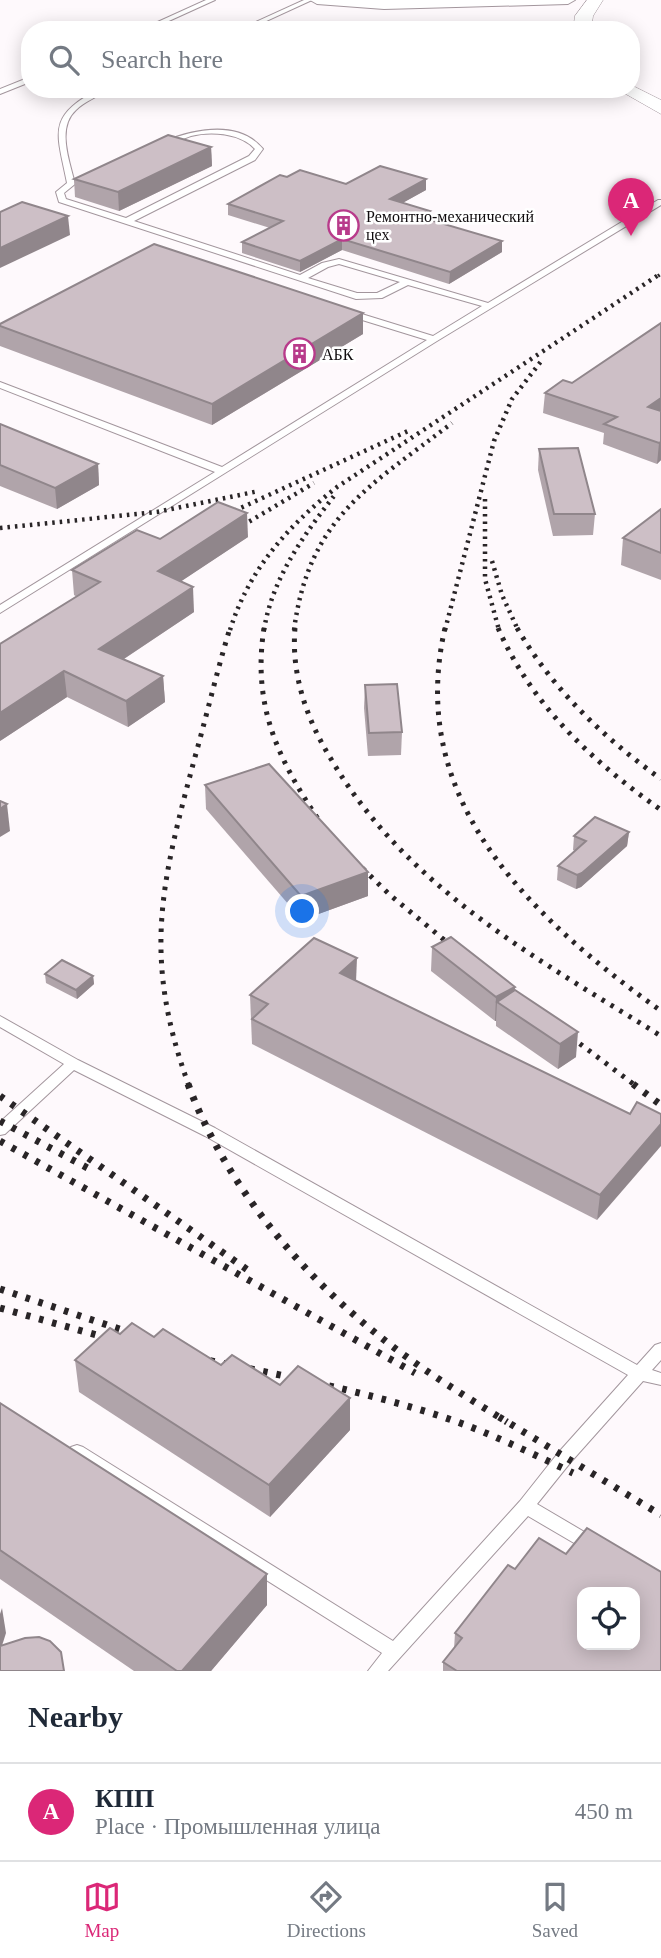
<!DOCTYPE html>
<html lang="en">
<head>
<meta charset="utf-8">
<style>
  body { margin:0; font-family:"Times New Roman",serif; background:#f2f2f3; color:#1f2937 }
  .controls { position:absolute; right:21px; bottom:21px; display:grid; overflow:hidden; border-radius:14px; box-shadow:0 4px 18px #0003 }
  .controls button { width:63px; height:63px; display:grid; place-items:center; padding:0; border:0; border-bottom:2px solid #e0e1e3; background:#fff; color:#1f2937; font:35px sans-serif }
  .you { position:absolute; left:303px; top:912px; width:24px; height:24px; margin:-18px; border:5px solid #fff; border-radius:50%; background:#1a73e8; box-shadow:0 0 0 10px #1a73e833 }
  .badge { display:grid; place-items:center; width:46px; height:46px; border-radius:50%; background:#db2777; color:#fff; font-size:23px; font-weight:700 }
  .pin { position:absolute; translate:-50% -58px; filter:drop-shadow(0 2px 4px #0008) }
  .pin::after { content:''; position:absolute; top:37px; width:24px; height:21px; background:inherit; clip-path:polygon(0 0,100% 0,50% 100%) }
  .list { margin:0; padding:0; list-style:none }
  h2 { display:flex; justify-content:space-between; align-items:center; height:91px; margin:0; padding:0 28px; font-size:30px }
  h2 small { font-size:23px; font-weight:400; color:#747a83 }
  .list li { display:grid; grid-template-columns:46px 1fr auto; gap:21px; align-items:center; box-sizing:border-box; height:98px; padding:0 28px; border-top:2px solid #e0e1e3 }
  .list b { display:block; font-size:26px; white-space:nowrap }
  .list p { margin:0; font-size:23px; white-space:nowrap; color:#747a83 }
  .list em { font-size:23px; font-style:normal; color:#747a83 }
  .icon { flex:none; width:38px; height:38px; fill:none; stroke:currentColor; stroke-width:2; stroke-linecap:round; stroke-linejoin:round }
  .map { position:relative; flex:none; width:661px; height:1671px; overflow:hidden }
  .search { position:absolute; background:#fff; box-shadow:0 4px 18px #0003; left:21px; right:21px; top:21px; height:77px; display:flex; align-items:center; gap:18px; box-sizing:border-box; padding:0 24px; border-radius:28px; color:#747a83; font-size:26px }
  .sheet { height:189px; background:#fff }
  nav { display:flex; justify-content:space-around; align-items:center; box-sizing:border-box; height:98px; border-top:2px solid #e0e1e3; background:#fff; font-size:19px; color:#747a83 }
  nav a { display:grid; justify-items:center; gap:4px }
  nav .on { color:#db2777 }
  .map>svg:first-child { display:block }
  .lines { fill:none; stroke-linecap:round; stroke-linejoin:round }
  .service-casing { stroke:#a3969d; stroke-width:2 }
  .minor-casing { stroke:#a3969d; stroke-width:2 }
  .tertiary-casing { stroke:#a3969d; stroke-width:1 }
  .service { fill:#fff; fill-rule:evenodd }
  .minor { fill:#fff; fill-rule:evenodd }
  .tertiary { fill:#fff; fill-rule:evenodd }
  .rail-far3 { stroke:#292527; stroke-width:3.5; stroke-dasharray:2 4.5; stroke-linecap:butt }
  .rail-far2 { stroke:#292527; stroke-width:4.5; stroke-dasharray:2.5 5; stroke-linecap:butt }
  .rail-far1 { stroke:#292527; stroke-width:5; stroke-dasharray:3.5 7; stroke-linecap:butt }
  .rail { stroke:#292527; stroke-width:7; stroke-dasharray:4.5 9; stroke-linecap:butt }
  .wall { fill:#b0a4aa }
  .shaded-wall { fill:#90868b }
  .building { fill:#cdbfc6; stroke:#90868b; stroke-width:2; fill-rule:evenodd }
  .labels { text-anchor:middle; stroke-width:5; stroke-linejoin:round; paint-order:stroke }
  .far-poi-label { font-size:16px; fill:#100c0e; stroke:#fff; text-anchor:start }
</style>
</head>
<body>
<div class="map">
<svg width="661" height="1671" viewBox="0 0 661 1671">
  <rect width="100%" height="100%" fill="#fef9fc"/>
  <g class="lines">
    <defs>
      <g id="service">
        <path d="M206 0H215L149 30H140Z"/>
        <path d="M304 0H312L247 30H238Z"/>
        <path d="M30 77V82L0 94V89Z"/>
        <path d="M99 89H108C98 97 85 101 76 110 56 128 70 162 75 184L64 193 66 199 126 218 249 156 255 149C240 133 211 131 191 136 182 139 174 143 165 146L161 144 162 142C193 130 238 119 263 149L255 160 134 221 300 275 322 263 339 259 488 303 658 200H661V205L437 341 0 613V605L215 472 0 388V382L222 467 427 340 346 315V311H352L433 336 482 306 408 285 382 298 356 299 59 202 56 192 67 183C57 132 46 117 99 89ZM339 264 400 282 377 293H357L308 278 328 267Z"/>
        <path d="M0 1016 78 1060 215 1128 637 1365 655 1345 661 1343V1360L652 1370 661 1373V1385L643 1381 570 1463 537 1504 598 1540 601 1545 598 1550 592 1552 586 1550 528 1516 388 1671H368L382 1653 71 1457 69 1452 71 1447 77 1445 83 1447 393 1641 520 1501 558 1453 628 1375 205 1136 74 1070 5 1134 0 1135V1122L64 1064 0 1027Z"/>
      </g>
      <path id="minor" d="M310 0H575L568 4 384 9 317 4Z"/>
      <g id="tertiary">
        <path d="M587 0H603L593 16 591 30H573L575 16Z"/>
        <path d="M631 85 661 100V114L617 89H631Z"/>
      </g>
    </defs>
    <use href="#service" class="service-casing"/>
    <use href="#minor" class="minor-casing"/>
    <use href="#tertiary" class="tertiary-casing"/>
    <use href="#service" class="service"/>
    <use href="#minor" class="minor"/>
    <use href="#tertiary" class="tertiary"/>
    <path class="rail-far3" d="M658 276 661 274"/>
    <g class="rail-far2">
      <path d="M485 499V579L499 630"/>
      <path d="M221 517 408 431"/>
      <path d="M0 528 157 512 259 491"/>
      <path d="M230 533 314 483"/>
      <path d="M492 561 502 595 518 630"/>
      <path d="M230 630C249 569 288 526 337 487L660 274"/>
      <path d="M264 630C272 579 303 536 334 496"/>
      <path d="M294 630C309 517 369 487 452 423"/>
      <path d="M445 630 494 441 512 399 542 360"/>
    </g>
    <g class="rail-far1">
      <path d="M264 628C252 706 278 759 320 822"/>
      <path d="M295 628C291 675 307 720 331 759 407 889 538 959 661 1036"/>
      <path d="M445 628C405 802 533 919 661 1011"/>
      <path d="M498 628C533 707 592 761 661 810"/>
      <path d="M517 628C554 691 603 737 661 779"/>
      <path d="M355 861 390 895 460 953"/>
      <path d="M563 1031 636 1086"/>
      <path d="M189 1086C142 957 161 884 195 757 207 714 217 671 230 628"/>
    </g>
    <g class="rail">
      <path d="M188 1084C225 1184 300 1274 383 1339 422 1370 465 1396 507 1422"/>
      <path d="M633 1084 661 1105"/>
      <path d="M0 1096 252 1273"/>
      <path d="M0 1121 95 1172"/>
      <path d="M0 1141 415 1373"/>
      <path d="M0 1289 143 1337"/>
      <path d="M0 1308 118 1341"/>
      <path d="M197 1358C280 1375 365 1391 446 1418 490 1433 531 1453 573 1473"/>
      <path d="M499 1417 661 1515"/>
    </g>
  </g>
  <g class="wall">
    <path d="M211 147 212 166 119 211 75 197 74 179Z"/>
    <path d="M287 177 346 184 426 179V190L402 203 430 220 502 241V252L449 284 342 250 300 272 242 253V242L270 228 228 215V204Z"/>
    <path d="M363 313V334L212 425 0 346V324Z"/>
    <path d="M661 323V460L657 464 603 444 604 433 543 413 545 393 572 383Z"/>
    <path d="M0 424 98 464 99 485 57 509 0 486Z"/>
    <path d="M539 449 595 514 593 535 553 536 538 470Z"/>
    <path d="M661 509V580L621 565 623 538Z"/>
    <path d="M248 537 181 581 194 612 124 659 163 676 165 702 128 727 67 697 0 741 77 597 74 595 72 570 160 539Z"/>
    <path d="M365 685 402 732 401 755 368 756 364 708Z"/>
    <path d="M205 785 368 896 302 920 206 809Z"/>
    <path d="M629 832 627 846 581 887 576 889 557 880 558 866 575 851 573 850 574 836Z"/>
    <path d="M432 947 515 987 514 991 576 1057 558 1069 496 1026V1021H495L431 971Z"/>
    <path d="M45 974 93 976 94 984 77 999 46 983Z"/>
    <path d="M356 982 630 1114 597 1220 252 1044 250 995Z"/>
    <path d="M120 1334 154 1337 221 1365 350 1430 270 1517 79 1392 75 1360Z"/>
    <path d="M0 1403 267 1605 211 1671H134L0 1579Z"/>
    <path d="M566 1554 661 1671H443V1662L454 1649 455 1633 515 1569Z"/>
  </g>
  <g class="shaded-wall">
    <path d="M211 147 212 166 119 211 118 192Z"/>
    <path d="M426 179V190L390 210V199Z"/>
    <path d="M430 211V222L420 217Z"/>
    <path d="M68 216 70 235 0 268V248Z"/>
    <path d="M342 239V250L300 272V261Z"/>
    <path d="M502 241V252L449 284 450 272Z"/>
    <path d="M363 313V334L212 425V404Z"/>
    <path d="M661 398V416L648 407Z"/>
    <path d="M661 442V460L657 464 659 443Z"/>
    <path d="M98 464 99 485 57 509 55 488Z"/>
    <path d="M247 513 248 537 159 596 158 571Z"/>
    <path d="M193 587 194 612 101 674 99 649Z"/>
    <path d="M64 671 67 697 0 741V713Z"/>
    <path d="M163 676 165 702 128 727 126 701Z"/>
    <path d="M7 804 10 831 0 837V809Z"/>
    <path d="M629 832 627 846 581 887 576 889 577 875Z"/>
    <path d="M368 872V896L302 920 301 896Z"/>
    <path d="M357 958 356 982 340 973Z"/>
    <path d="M93 976 94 984 77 999 76 990Z"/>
    <path d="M515 987 513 1011 497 1002 496 1021H495L496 997Z"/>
    <path d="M578 1032 576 1057 558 1069 560 1044Z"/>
    <path d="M661 1124V1146L597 1220 600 1195Z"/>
    <path d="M350 1398V1430L270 1517 269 1485Z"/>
    <path d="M267 1574V1605L211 1671H182Z"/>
    <path d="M2 1608 6 1633 0 1652V1614Z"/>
  </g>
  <g class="building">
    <path d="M168 135 211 147 118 192 74 179Z"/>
    <path d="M380 166 426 179 390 199 430 211 420 217 502 241 450 272 342 239 300 261 242 242 283 221 228 204 280 175 287 177 300 170 346 184Z"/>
    <path d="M22 202 68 216 0 248V212Z"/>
    <path d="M154 244 363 313 212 404 0 326V324Z"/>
    <path d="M661 323V398L648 407 661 411V442L659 443 604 424 617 417 545 393 563 380 572 383Z"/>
    <path d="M0 424 98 464 55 488 0 465Z"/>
    <path d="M578 448 595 514H554L539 449Z"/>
    <path d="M218 502 247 513 158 571 193 587 99 649 163 676 126 701 64 671 0 713V644L100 582 72 570 137 530 160 539Z"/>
    <path d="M661 509V553L623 538Z"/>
    <path d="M397 684 402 732 369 733 365 685Z"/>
    <path d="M269 764 368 872 301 896 205 785Z"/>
    <path d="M0 801 7 804 0 809Z"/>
    <path d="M595 817 629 832 582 873 577 875 558 866 586 841 574 836Z"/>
    <path d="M451 937 515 987 496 997 432 947Z"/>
    <path d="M314 938 357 958 340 973 630 1114 637 1102 661 1114V1124L600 1195 252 1019 268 1004 250 995Z"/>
    <path d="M62 960 93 976 76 990 45 974Z"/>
    <path d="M515 990 578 1032 560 1044 497 1002Z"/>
    <path d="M132 1323 154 1337 163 1329 221 1365 232 1355 280 1385 298 1366 350 1398 269 1485 75 1360 110 1328 120 1334Z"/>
    <path d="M0 1403 267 1574 182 1671H177L0 1550Z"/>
    <path d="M587 1528 661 1572V1671H457L443 1662 462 1638 455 1633 508 1565 515 1569 539 1538 566 1554ZM582 1592H635V1645H582Z"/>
    <path d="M39 1637 50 1641 61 1652 64 1671H0V1646L25 1638Z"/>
  </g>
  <defs>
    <symbol id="building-ring" viewBox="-11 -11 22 22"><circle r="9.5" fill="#fff" stroke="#b83b8b" stroke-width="1.5"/><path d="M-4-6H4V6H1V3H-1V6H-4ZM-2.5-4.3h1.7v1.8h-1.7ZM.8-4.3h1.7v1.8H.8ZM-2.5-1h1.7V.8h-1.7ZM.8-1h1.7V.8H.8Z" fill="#b83b8b"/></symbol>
  </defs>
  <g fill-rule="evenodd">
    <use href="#building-ring" x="326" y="208" width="35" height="35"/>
    <use href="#building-ring" x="282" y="336" width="35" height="35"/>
  </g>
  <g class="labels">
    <g class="far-poi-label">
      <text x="366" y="222">Ремонтно-механический<tspan x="366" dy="18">цех</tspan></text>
      <text x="322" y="360">АБК</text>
    </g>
  </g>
</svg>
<div class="controls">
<button><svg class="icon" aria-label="locate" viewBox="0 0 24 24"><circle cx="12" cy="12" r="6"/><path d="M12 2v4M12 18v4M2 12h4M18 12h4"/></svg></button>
</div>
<div class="you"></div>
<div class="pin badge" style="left:631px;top:236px">A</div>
<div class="search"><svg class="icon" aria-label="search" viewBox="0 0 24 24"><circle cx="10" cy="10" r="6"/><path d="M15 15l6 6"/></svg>Search here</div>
</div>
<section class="sheet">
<h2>Nearby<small></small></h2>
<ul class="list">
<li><span class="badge">A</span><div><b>КПП</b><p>Place · Промышленная улица</p></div><em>450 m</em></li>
</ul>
</section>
<nav>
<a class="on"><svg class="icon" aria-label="map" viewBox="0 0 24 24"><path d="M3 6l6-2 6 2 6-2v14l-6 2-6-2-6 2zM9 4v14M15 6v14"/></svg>Map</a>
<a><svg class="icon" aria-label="directions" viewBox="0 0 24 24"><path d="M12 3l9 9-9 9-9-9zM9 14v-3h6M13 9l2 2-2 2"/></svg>Directions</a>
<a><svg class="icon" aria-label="saved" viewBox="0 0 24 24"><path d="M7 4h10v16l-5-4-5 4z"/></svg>Saved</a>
</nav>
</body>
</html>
